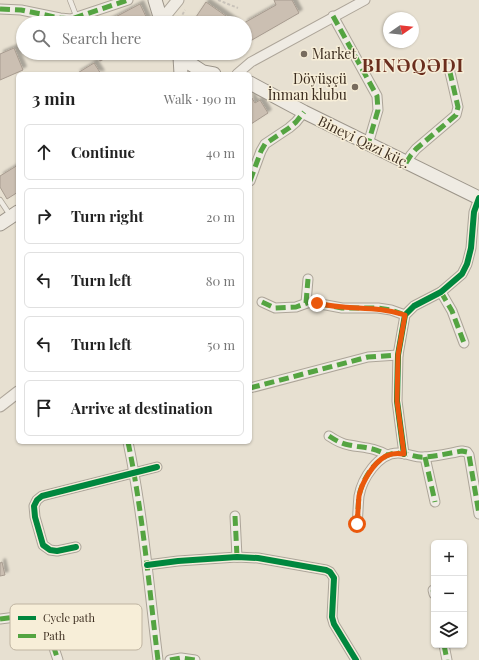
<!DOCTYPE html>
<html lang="en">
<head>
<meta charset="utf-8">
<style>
  body { margin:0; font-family:"Playfair Display",serif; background:#f6f6f6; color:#222 }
  .controls { position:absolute; right:12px; bottom:12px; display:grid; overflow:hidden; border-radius:6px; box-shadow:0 1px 3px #0004 }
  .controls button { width:36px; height:36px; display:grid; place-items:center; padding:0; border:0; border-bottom:1px solid #e0e0e0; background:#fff; color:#222; font:20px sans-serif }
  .compass { position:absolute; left:383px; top:12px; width:36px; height:36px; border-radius:50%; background:#fff; box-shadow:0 1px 3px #0004; rotate:76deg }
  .stop { position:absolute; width:12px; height:12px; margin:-9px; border:3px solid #ea580c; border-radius:50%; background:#fff }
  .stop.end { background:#ea580c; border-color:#fff; box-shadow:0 1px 4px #0008 }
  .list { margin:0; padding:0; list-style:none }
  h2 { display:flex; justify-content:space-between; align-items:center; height:52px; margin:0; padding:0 16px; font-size:17px }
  h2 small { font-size:13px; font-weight:400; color:#767676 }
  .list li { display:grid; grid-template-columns:26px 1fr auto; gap:12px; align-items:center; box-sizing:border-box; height:56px; margin:0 8px 8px; padding:0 8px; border:1px solid #e0e0e0; border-radius:6px }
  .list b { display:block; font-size:15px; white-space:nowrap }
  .list em { font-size:13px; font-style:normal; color:#767676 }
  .icon { flex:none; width:22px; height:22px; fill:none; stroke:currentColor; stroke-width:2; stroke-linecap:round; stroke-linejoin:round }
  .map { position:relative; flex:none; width:479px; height:660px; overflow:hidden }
  .search { position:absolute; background:#fff; box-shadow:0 1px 3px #0004; left:16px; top:16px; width:236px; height:44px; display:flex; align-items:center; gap:10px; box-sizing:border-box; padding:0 14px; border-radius:22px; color:#767676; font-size:15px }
  .panel { position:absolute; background:#fff; box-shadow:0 1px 3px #0004; left:16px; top:72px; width:236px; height:372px; border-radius:6px }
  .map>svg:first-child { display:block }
  .building { fill:#cbbfb2; stroke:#a89c90; filter:url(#shadow) }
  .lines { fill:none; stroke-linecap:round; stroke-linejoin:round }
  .service-casing { stroke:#ada599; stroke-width:6 }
  .minor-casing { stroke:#ada599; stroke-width:11 }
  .tertiary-casing { stroke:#ada599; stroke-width:13 }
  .secondary-casing { stroke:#9c958a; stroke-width:15 }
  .path { stroke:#c8c2b9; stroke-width:2; stroke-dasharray:3 2; stroke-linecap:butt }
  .service { stroke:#efebe3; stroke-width:4.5 }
  .minor { stroke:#efebe3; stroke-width:9 }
  .tertiary { stroke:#efebe3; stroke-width:11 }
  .secondary { stroke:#efebe3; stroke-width:13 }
  .quiet { stroke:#54a441; stroke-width:5; stroke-dasharray:10 5; stroke-linecap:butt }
  .cycleway-casing { stroke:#f7eed8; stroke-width:8 }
  .cycleway { stroke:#00873e; stroke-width:6 }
  .route { stroke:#ea580c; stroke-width:5 }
  .poi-dot { fill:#786c5e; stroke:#f7eed8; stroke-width:1.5 }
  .labels { text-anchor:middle; stroke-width:3; stroke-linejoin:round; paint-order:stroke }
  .poi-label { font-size:14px; fill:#3d2e20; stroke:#f7eed8; text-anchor:start }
  .street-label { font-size:14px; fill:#3d2e20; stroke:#f7eed8 }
  .district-label { font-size:18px; font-weight:bold; letter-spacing:1px; fill:#6b2e1e; stroke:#f7eed8 }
  .key { fill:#f7eed8; stroke:#bfb4a1; stroke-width:1 }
  .key-label { font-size:11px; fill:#3d2e20 }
</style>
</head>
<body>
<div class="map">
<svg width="479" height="660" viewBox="0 0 479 660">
  <defs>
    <filter id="shadow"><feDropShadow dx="3.5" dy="-3.5" stdDeviation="1" flood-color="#0004"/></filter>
  </defs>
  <rect width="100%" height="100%" fill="#e7e0d1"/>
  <g class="building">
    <path d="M274 0H292L299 13 245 44 244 23 276 5Z"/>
    <path d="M206 2 236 23H192Z"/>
    <path d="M140 4 149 23H104Z"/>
    <path d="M14 48 23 70 0 80V54Z"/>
    <path d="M96 53H116L100 61Z"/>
    <path d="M94 63 101 74H76Z"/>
    <path d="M250 95 255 103 260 100 268 113 251 124 250 121Z"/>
    <path d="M18 165V192L7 199 0 187V176Z"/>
    <path d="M2 562 5 575 0 576V563Z"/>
  </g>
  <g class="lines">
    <defs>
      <g id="service">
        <path d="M70 0 77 18"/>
        <path d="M0 200 10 215"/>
      </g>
      <g id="minor">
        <path d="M0 9 21 10 60 18 71 19 128 0"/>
        <path d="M333 16 377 96 378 110 368 144"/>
        <path d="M237 74 251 62 365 0"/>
        <path d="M406 163 411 155 416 149 456 115 458 107 449 68"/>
        <path d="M250 181 261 151 265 144 289 128 296 122 304 112"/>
        <path d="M441 292 452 311 464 343"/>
        <path d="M262 302 275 308 296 307 310 302 342 308H378L391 310 405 315"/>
        <path d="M306 303 308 279"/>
        <path d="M250 388 368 357 398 355"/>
        <path d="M329 436C335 440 342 444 349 445 364 448 373 447 387 455"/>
        <path d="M128 442C143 514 149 587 158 660"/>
        <path d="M404 454 397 401 398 355 405 315 414 306 441 292 462 274 467 264 471 248 474 212 479 198"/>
        <path d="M425 457 435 502"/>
        <path d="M235 516 237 557"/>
        <path d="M357 524C358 515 358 506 359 496 362 479 378 453 398 453 407 453 416 458 425 457 438 456 450 453 462 451L467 452 469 455 479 514"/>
        <path d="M76 547 57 551 50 550 43 545 35 517 34 506 37 500 42 496 157 467"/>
        <path d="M147 565 178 561 237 557 258 558 326 570 330 572 334 578 332 617 334 624 356 660"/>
        <path d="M433 590 434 594"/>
        <path d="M0 619 39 614 44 618 58 660"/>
        <path d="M444 645 447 660"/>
        <path d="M170 660 181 658 195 660"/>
      </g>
      <g id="tertiary">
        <path d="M161 20 169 11 178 0"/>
        <path d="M0 406 18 392"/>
      </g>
      <g id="secondary">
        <path d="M155 0 162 23"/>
        <path d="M181 74 180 57 203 72 214 74"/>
        <path d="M250 83 304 112 479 198"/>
        <path d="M0 224 18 212"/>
      </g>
    </defs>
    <use href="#service" class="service-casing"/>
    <use href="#minor" class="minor-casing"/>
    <use href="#tertiary" class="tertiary-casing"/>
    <use href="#secondary" class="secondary-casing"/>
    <g class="path">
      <path d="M218 0 238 8"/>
      <path d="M180 19 185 10"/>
    </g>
    <use href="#service" class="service"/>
    <use href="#minor" class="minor"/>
    <use href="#tertiary" class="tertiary"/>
    <use href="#secondary" class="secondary"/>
    <g class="quiet">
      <path d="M0 9 21 10 60 18 71 19 128 0"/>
      <path d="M333 16 377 96 378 110 368 144"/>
      <path d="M406 163 411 155 416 149 456 115 458 107 449 68"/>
      <path d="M250 181 261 151 265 144 289 128 296 122 304 112"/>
      <path d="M441 292 452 311 464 343"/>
      <path d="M262 302 275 308 296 307 310 302 342 308H378L391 310 405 315"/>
      <path d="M306 303 308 279"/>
      <path d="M250 388 368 357 398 355"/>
      <path d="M329 436C335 440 342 444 349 445 364 448 373 447 387 455"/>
      <path d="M128 442C143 514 149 587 158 660"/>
      <path d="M425 457 435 502"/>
      <path d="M235 516 237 557"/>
      <path d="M357 524C358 515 358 506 359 496 362 479 378 453 398 453 407 453 416 458 425 457 438 456 450 453 462 451L467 452 469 455 479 514"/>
      <path d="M433 590 434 594"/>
      <path d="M0 619 39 614 44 618 58 660"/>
      <path d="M444 645 447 660"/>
      <path d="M170 660 181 658 195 660"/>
    </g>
    <defs>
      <g id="cycleway">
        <path d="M404 454 397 401 398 355 405 315 414 306 441 292 462 274 467 264 471 248 474 212 479 198"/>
        <path d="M76 547 57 551 50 550 43 545 35 517 34 506 37 500 42 496 157 467"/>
        <path d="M147 565 178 561 237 557 258 558 326 570 330 572 334 578 332 617 334 624 356 660"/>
      </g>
    </defs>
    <use href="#cycleway" class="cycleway-casing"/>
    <use href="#cycleway" class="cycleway"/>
  </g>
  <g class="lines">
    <path class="route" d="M317 303C347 311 375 305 405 315L398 355 397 401 404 454C398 453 392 453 386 456 373 463 362 482 359 496 358 506 358 515 357 524"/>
  </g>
  <g class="poi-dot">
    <circle cx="304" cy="54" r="4"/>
    <circle cx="355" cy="87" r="4"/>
  </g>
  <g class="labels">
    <g class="poi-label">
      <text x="312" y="59">Market</text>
      <text x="347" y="84" text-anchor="end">Döyüşçü<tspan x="347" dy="16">İnman klubu</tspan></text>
    </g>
    <g class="street-label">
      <text transform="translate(364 142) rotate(26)" y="5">Bineyi Qazi küç.</text>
    </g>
    <g class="district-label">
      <text x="413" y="72">BINƏQƏDI</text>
    </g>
  </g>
  <rect x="10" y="604" width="132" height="46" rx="6" class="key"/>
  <rect x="18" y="616" width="18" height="4" fill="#00873e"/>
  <rect x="18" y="634" width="18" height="4" fill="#54a441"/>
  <g class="key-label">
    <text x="43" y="622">Cycle path</text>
    <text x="43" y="640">Path</text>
  </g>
</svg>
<div class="controls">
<button>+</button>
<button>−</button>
<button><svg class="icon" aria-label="layers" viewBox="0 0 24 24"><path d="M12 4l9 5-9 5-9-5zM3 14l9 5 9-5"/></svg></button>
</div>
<svg class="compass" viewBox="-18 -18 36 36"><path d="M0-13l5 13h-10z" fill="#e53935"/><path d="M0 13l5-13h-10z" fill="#767676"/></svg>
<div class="stop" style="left:357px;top:524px"></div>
<div class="stop end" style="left:317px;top:303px"></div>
<div class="search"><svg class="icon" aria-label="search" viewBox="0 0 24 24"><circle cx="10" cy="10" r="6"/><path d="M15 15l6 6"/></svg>Search here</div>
<section class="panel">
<h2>3 min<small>Walk · 190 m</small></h2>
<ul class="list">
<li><svg class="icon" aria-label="ahead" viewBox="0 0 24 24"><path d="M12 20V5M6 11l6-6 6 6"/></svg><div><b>Continue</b></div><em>40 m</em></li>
<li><svg class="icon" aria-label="right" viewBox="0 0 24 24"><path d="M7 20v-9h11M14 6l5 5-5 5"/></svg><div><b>Turn right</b></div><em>20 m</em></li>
<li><svg class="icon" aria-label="left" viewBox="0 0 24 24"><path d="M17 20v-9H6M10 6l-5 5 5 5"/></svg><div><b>Turn left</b></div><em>80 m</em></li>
<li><svg class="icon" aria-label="left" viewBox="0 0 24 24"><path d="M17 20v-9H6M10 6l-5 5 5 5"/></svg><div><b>Turn left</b></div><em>50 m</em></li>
<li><svg class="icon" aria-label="arrive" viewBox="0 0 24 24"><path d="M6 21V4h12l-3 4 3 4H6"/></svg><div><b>Arrive at destination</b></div></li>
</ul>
</section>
</div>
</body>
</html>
